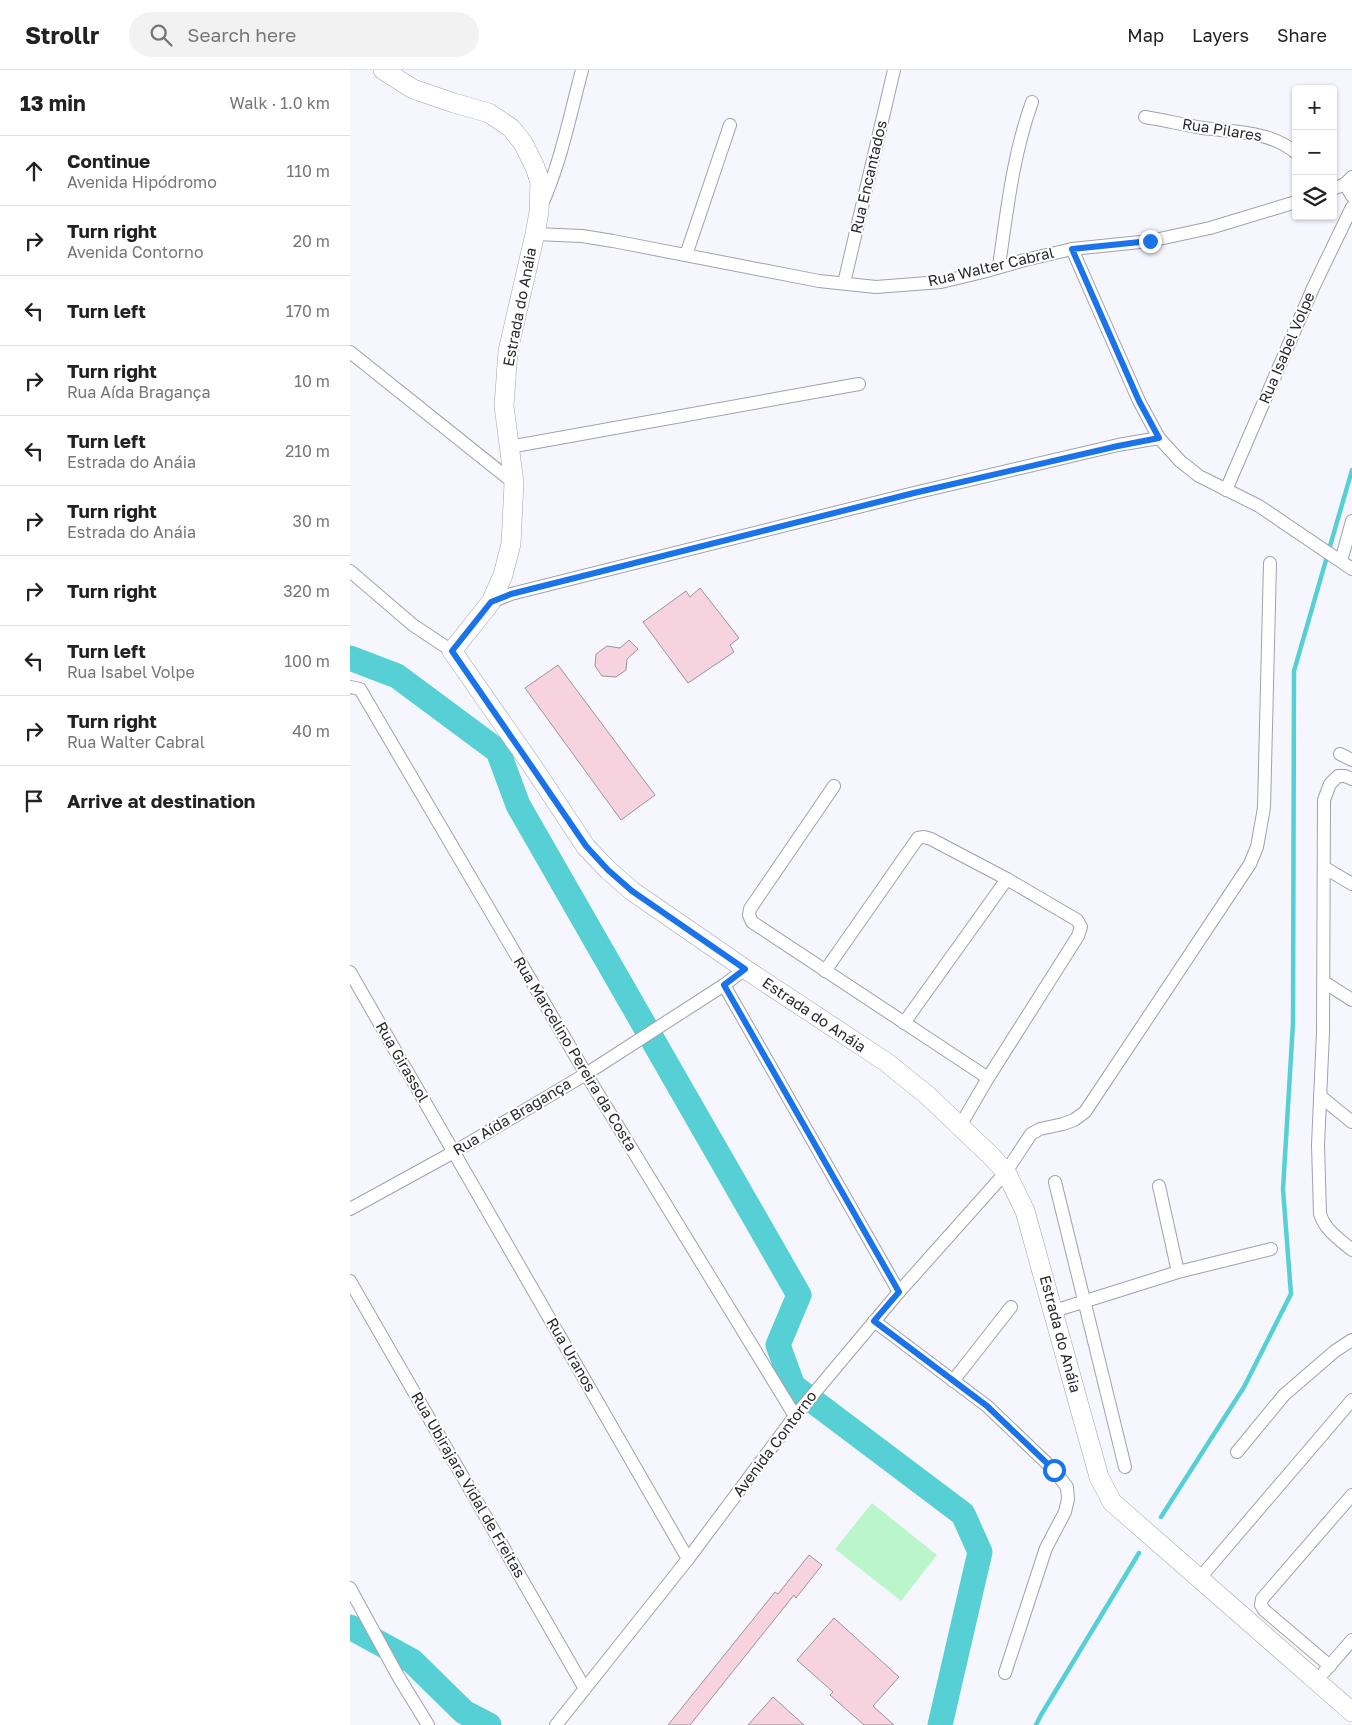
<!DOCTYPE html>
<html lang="en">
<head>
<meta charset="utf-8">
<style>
  body { margin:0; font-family:"Golos Text",sans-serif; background:#f2f2f2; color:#222 }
  .controls { position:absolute; right:15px; top:15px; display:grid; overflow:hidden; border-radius:5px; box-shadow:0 1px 4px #0004 }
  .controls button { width:45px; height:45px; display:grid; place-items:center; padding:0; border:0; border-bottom:1px solid #e0e0e0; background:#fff; color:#222; font:25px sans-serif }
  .stop { position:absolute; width:15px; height:15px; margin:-11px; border:4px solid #1a73e8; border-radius:50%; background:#fff }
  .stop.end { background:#1a73e8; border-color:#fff; box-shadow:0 1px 5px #0008 }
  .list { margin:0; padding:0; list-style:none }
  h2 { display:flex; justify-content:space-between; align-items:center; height:65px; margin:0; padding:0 20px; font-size:21px }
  h2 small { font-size:16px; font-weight:400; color:#767676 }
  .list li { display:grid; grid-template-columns:32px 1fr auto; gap:15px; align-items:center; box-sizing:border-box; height:70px; padding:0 20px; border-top:1px solid #e0e0e0 }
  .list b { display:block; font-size:19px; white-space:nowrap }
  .list p { margin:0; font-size:16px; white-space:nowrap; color:#767676 }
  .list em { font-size:16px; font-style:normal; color:#767676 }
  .icon { flex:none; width:28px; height:28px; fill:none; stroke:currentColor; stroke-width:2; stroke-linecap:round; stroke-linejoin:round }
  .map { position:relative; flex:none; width:1002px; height:1655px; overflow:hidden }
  header { display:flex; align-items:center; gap:30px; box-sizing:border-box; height:70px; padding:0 25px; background:#fff; border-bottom:1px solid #e0e0e0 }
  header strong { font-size:24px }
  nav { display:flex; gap:28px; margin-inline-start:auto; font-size:18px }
  .search { width:350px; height:45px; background:#f2f2f2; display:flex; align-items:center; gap:12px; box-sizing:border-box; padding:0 18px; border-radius:28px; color:#767676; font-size:19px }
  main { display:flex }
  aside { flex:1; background:#fff }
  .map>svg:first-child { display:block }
  .green { fill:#bbf6cb }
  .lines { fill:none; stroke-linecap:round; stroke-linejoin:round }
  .stream { stroke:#56d0d5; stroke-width:4.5 }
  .river { stroke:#56d0d5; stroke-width:25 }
  .building { fill:#f7d3df; stroke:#9b9497 }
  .street-casing { stroke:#a1a2a9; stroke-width:14 }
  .secondary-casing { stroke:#a1a2a9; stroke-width:20 }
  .street { stroke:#fff; stroke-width:12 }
  .secondary { stroke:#fff; stroke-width:19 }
  .route { stroke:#1a73e8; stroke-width:6 }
  .labels { text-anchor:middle; stroke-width:4; stroke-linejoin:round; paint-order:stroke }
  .street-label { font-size:15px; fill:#29292c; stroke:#fff }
</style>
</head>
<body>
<header>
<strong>Strollr</strong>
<div class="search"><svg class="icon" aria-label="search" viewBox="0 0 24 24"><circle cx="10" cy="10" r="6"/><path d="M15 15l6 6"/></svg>Search here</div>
<nav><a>Map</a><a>Layers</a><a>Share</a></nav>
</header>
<main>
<aside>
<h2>13 min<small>Walk · 1.0 km</small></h2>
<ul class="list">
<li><svg class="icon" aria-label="ahead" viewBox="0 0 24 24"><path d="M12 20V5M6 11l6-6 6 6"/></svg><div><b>Continue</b><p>Avenida Hipódromo</p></div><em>110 m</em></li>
<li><svg class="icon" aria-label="right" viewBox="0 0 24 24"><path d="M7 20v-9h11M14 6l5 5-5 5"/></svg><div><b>Turn right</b><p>Avenida Contorno</p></div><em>20 m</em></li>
<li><svg class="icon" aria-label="left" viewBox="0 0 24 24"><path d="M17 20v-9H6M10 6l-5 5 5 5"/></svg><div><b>Turn left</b></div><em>170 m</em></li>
<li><svg class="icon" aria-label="right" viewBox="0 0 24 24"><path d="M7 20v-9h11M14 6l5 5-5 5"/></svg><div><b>Turn right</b><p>Rua Aída Bragança</p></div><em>10 m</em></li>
<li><svg class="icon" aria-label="left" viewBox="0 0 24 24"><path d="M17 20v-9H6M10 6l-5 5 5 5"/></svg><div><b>Turn left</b><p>Estrada do Anáia</p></div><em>210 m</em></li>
<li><svg class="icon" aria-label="right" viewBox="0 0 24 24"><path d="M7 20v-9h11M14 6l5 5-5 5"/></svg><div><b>Turn right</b><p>Estrada do Anáia</p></div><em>30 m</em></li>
<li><svg class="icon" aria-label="right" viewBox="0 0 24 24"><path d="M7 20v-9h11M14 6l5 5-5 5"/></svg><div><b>Turn right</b></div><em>320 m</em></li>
<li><svg class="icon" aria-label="left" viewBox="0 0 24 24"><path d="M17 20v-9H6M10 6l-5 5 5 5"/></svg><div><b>Turn left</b><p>Rua Isabel Volpe</p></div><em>100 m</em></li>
<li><svg class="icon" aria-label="right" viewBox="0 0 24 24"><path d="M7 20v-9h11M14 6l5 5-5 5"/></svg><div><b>Turn right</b><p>Rua Walter Cabral</p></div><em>40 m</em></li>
<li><svg class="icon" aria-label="arrive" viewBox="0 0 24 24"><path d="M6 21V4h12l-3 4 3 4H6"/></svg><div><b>Arrive at destination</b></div></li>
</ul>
</aside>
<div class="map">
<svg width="1002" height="1655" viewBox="0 0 1002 1655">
  <rect width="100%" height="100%" fill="#f6f7fe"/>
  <path class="green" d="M522 1433 587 1485 551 1531 485 1479Z"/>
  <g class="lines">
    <g class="stream">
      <path d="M811 1447 894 1317 941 1224 933 1119 943 953 944 601 1002 400"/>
      <path d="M686 1655 691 1645 789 1483"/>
    </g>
    <g class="river">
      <path d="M0 588 47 606 148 681 168 735 449 1225 428 1275 443 1316 613 1444 630 1482 590 1655"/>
      <path d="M0 1557 62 1591 114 1642 139 1655"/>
    </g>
  </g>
  <g class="building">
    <path d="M350 518 389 568 380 575 384 582 338 613 293 552 336 521 340 527Z"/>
    <path d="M279 570 288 579 277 589 276 600 266 607 252 606 245 596 246 584 257 576 270 578Z"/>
    <path d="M208 595 305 725 271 750 175 618Z"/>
    <path d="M459 1485 472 1495 446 1528 444 1525 340 1655H318L425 1522 428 1524Z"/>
    <path d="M484 1548 549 1607 523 1636 544 1655H514L480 1625 483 1622 447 1590Z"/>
    <path d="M423 1627 454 1655H398Z"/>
  </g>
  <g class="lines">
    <defs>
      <g id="street">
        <path d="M795 47C814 50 834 55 853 58 884 62 921 61 946 83"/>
        <path d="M995 114 1002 126"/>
        <path d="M983 119 995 114 1002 107"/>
        <path d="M192 134C211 92 220 45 232 0"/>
        <path d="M185 164 232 166 263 171 469 211 526 217 591 212 633 202 675 190 722 179 800 171 860 158 946 132"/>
        <path d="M722 179 789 331 809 368 830 391 849 406 909 436 1002 499"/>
        <path d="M336 185 380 55"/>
        <path d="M649 196C657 140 663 85 682 32"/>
        <path d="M494 213 544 0"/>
        <path d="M0 282 164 413"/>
        <path d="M159 377 509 314"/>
        <path d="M876 420 963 218 1002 137"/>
        <path d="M991 491 1002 451"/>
        <path d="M0 501 63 555 102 581"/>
        <path d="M141 532 161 524 564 423 768 375 809 368"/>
        <path d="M0 617 10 619 236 1004 445 1346"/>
        <path d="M990 684 1002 690"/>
        <path d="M1002 709 995 706H988L980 714 974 730 973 962 968 1075 970 1144C975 1160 989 1169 1002 1180"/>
        <path d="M484 716 400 839 399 845 402 852 638 1008"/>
        <path d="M975 798 1002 814"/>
        <path d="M475 901 568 768 574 767 581 769 657 809"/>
        <path d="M0 902 338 1489"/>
        <path d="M974 912 1002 930"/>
        <path d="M374 915 549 1222"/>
        <path d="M554 953 657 809 727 850 731 857 728 866 638 1008 610 1056"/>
        <path d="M970 1026 1002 1052"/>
        <path d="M705 1112 775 1397"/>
        <path d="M809 1116 828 1202"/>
        <path d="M0 1139 104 1082 236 1004 374 915 395 899"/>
        <path d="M0 1211 235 1619"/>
        <path d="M704 1241 828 1202 921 1179"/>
        <path d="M524 1251 637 1336 704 1400 717 1417 718 1429 715 1442 696 1478 655 1603"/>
        <path d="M603 1311 661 1237"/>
        <path d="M887 1382 934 1325 985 1281 1002 1270"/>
        <path d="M849 1509 1002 1330"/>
        <path d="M0 1518 48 1606 78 1655"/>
        <path d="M980 1596 914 1540 911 1535 912 1529 1002 1425"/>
        <path d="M974 1602 1002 1570"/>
        <path d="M206 1655 338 1489 445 1346 549 1222 656 1102 681 1064 690 1059 713 1054 724 1050 735 1042 900 794 907 777 914 738 920 493"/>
      </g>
      <path id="secondary" d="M33 0 63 19 104 33 139 43 161 58 173 73 185 97 190 112 189 142 185 164 158 281 154 336 164 413 161 474 153 505 141 532 102 581 183 697 236 777 258 800 282 821 395 899 536 992 577 1025 640 1085 656 1102 675 1141 749 1407 762 1432 1002 1642"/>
    </defs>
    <use href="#street" class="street-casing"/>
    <use href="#secondary" class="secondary-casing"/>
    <use href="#street" class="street"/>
    <use href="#secondary" class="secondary"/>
  </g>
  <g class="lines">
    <path class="route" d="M704 1400 637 1336 524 1251 549 1222 374 915 395 899 282 821 258 800 236 776 182 697 102 581 141 532 161 524 564 423 768 376 809 368 789 331 722 179 800 171"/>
  </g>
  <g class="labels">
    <g class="street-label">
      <text transform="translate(872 60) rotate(9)" y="5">Rua Pilares</text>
      <text transform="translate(519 107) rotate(-77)" y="5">Rua Encantados</text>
      <text transform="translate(641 197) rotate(-13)" y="5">Rua Walter Cabral</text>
      <text transform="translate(170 237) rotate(-79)" y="5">Estrada do Anáia</text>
      <text transform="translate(937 278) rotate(-67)" y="5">Rua Isabel Volpe</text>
      <text transform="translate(464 945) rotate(34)" y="5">Estrada do Anáia</text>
      <text transform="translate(225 984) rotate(59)" y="5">Rua Marcelino Pereira da Costa</text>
      <text transform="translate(52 992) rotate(60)" y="5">Rua Girassol</text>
      <text transform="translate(162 1047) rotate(-31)" y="5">Rua Aída Bragança</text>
      <text transform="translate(710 1264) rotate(75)" y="5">Estrada do Anáia</text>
      <text transform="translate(221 1285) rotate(60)" y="5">Rua Uranos</text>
      <text transform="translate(425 1374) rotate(-53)" y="5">Avenida Contorno</text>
      <text transform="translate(118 1415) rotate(60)" y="5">Rua Ubirajara Vidal de Freitas</text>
    </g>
  </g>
</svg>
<div class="controls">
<button>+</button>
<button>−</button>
<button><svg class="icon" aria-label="layers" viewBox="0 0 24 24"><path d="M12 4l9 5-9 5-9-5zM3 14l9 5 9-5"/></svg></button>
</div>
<div class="stop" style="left:704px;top:1400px"></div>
<div class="stop end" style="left:800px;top:171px"></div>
</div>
</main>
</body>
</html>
